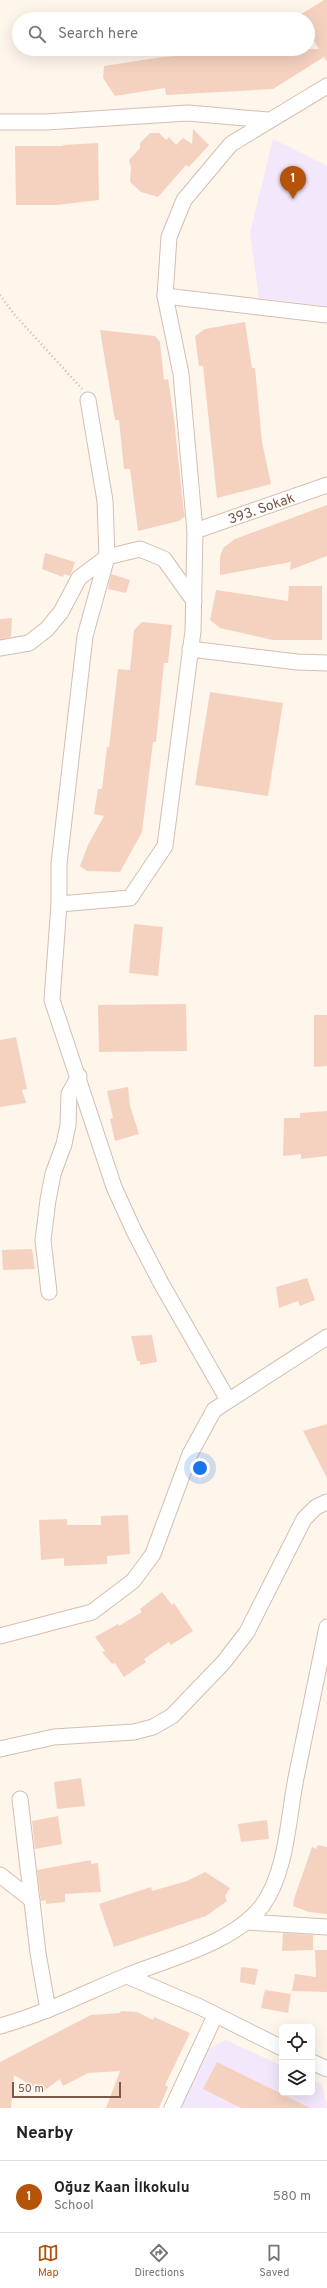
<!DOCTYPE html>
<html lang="en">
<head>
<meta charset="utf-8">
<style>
  body { margin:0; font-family:Overpass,sans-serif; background:#f2f2f2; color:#222 }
  .controls { position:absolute; right:12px; bottom:12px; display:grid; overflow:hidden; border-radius:6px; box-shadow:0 4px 16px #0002 }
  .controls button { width:36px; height:36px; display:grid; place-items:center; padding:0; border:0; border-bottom:1px solid #e0e0e0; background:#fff; color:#222; font:20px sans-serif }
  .scale { position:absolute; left:12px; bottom:10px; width:109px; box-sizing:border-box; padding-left:4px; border:2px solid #7c594b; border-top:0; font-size:11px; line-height:14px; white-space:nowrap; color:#7c594b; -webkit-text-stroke:3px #fff9f3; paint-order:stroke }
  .you { position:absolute; left:200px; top:1468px; width:14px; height:14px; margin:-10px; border:3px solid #fff; border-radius:50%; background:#1a73e8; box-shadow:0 0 0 6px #1a73e833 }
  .badge { display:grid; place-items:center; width:26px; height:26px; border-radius:50%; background:#b45309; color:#fff; font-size:13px; font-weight:700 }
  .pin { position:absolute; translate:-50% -33px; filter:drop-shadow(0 1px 2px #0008) }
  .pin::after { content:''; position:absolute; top:21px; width:14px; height:12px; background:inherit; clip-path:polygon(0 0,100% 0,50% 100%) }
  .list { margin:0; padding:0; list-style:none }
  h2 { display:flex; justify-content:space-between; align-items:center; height:52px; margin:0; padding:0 16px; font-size:17px }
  h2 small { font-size:13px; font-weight:400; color:#767676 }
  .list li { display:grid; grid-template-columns:26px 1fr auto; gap:12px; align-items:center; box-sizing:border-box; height:72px; padding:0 16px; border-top:1px solid #e0e0e0 }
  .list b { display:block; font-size:15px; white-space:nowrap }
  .list p { margin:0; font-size:13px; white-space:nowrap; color:#767676 }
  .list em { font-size:13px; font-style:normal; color:#767676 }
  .icon { flex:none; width:22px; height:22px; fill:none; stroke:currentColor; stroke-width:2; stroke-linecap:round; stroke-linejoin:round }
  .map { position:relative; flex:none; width:327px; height:2108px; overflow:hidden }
  .search { position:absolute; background:#fff; box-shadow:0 4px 16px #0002; left:12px; right:12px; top:12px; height:44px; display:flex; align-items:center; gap:10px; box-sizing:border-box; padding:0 14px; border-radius:22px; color:#767676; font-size:15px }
  .sheet { height:124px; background:#fff }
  nav { display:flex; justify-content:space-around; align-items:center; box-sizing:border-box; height:56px; border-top:1px solid #e0e0e0; background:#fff; font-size:11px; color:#767676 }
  nav a { display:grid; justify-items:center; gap:2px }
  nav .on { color:#b45309 }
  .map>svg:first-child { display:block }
  .education { fill:#f2e7fb }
  .building { fill:#f5d2c0 }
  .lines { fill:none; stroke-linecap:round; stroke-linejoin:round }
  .minor-casing { stroke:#d4beb1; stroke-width:17 }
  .path { stroke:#dcb4a2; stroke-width:2.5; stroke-dasharray:1 3; stroke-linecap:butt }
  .minor { stroke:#fff; stroke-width:15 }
  .labels { text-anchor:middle; stroke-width:3; stroke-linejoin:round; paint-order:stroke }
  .street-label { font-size:14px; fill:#7c594b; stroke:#fff9f3 }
</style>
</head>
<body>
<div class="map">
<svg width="327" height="2108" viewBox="0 0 327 2108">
  <rect width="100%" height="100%" fill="#fef5eb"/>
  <g class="education">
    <path d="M273 139 327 166V306L259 298 250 233Z"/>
    <path d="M226 2040 282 2066V2093H312V2080L322 2085 327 2108H181L206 2050Z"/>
  </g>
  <g class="building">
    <path d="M324 0H327V62L324 57 273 89 166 95 165 88 115 96 103 78 104 66 163 57 228 52V49H319L308 32V19H293Z"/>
    <path d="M193 129 209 145 189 167 186 165 158 197 141 192 130 182 131 167 129 160 140 148V143L150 133H159L166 140 169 137 176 145 183 138 192 144Z"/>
    <path d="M98 143 99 200 56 205H16L15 146H63V145Z"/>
    <path d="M245 322 252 368H255L262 442 271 484 217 498 203 366H199L195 336 205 329Z"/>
    <path d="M100 330 155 336 160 342 164 380 168 379 174 419 184 513 185 516 179 521 138 531 130 469H124L119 420H115Z"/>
    <path d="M327 505V556L290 570 291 562 220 575V557L223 548 235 539Z"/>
    <path d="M45 553 75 562 70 576 64 574 63 577 42 569Z"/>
    <path d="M111 574 130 580 126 593 108 589Z"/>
    <path d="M289 586H322V640H273L220 628 210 620 216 590 288 601Z"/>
    <path d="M12 618 11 637 0 639V619Z"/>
    <path d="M142 622 172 625 168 663H164L156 742H153L142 832 120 872 87 871 80 866 88 845 104 816 94 814 98 789H102L107 747H109L118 669 130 670 134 630Z"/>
    <path d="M210 692 283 703 268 796 195 785Z"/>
    <path d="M134 924 163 927 158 976 129 973Z"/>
    <path d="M186 1004 187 1051 99 1052 98 1005Z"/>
    <path d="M314 1015H327V1066L314 1067Z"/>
    <path d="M16 1037 27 1089 22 1090 26 1103 0 1107V1040Z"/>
    <path d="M128 1087 130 1106 139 1134 115 1141 110 1119 113 1118 107 1091Z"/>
    <path d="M327 1111V1156L301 1159V1154L283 1156 284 1118H300V1113Z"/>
    <path d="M32 1249 35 1269 3 1270 2 1250Z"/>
    <path d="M307 1278 315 1300 300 1306 298 1301 279 1308 276 1287Z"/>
    <path d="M152 1335 157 1362 140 1365V1361H137L131 1336Z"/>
    <path d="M327 1424V1478L303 1431Z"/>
    <path d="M128 1515 130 1554 107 1556V1564L64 1566V1558L41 1560 39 1520 67 1519V1525H101V1516Z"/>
    <path d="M162 1592 172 1605 174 1603 193 1631 171 1645 169 1642 144 1659 146 1662 124 1677 115 1663 112 1664 102 1652 105 1651 95 1637 118 1624 119 1626 142 1612 140 1609Z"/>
    <path d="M81 1778 85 1806 57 1809 54 1782Z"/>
    <path d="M58 1816 62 1844 35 1849 32 1821Z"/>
    <path d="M267 1820 269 1839 241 1842 238 1824Z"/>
    <path d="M318 1845 327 1847V1914L309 1912 293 1906 294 1899 312 1847 316 1849Z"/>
    <path d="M91 1860V1864L98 1863 101 1892 65 1894V1902L46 1904V1900L41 1901 37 1870Z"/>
    <path d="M205 1872 230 1888 225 1896 227 1901 206 1916 114 1947 99 1904 151 1887 152 1891 187 1881Z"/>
    <path d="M283 1933 313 1935V1950L282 1951Z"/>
    <path d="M315 1950H327V1992L292 1991 295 1974 316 1977Z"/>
    <path d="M241 1967 258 1969 255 1985 240 1982Z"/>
    <path d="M265 1990 291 1994 288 2013 261 2008Z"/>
    <path d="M121 2011 137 2012 153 2020 154 2017 190 2033 165 2085 168 2087 159 2108H106L120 2071 88 2073 63 2086 60 2079 42 2092 14 2075 11 2108H0V2062L91 2015 120 2013Z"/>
    <path d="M217 2062 310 2108H241L203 2089Z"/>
  </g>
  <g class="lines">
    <defs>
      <g id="minor">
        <path d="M0 122H46L188 113 268 120"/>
        <path d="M165 296 327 315"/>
        <path id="s1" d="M195 531 327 485"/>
        <path d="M0 648 29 643 47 629 61 612 79 578 107 557 140 549 164 559 194 601"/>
        <path d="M190 649 297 662 327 663"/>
        <path d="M59 904V864L85 636 107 557 105 501 88 400"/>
        <path d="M49 1292 43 1240 48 1200 53 1174 64 1144 68 1125 69 1094 79 1076"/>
        <path d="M228 1400 161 1283 134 1231 114 1187 52 1000 59 904 130 898 165 846 193 631 195 531 181 374 165 296 169 237 184 200 231 144 327 86"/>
        <path d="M0 1636 92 1612 133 1581 153 1554 190 1454 214 1410 327 1337"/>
        <path d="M0 1749 54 1737 134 1732 153 1727 172 1716 223 1663 247 1632 304 1519 316 1507 327 1502"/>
        <path d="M20 1799 38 1953 48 2010"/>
        <path d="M0 1875 32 1900"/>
        <path d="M247 1922 327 1927"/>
        <path d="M127 1976 200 2007 282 2048"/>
        <path d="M0 2026C44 2014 85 1993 126 1976 170 1958 232 1944 262 1906 287 1872 288 1818 296 1778 306 1728 317 1678 327 1627"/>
        <path d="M312 2062 327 2069"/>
        <path d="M172 2108 215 2016"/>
      </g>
    </defs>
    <use href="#minor" class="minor-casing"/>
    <path class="path" d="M0 295 14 314 82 389"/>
    <use href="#minor" class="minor"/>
  </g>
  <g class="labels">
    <g class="street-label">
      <text dy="5" stroke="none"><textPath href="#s1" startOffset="70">393. Sokak</textPath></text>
    </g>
  </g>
</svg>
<div class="controls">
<button><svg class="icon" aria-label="locate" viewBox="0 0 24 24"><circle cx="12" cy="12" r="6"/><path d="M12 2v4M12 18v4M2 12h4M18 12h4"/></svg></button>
<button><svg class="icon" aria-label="layers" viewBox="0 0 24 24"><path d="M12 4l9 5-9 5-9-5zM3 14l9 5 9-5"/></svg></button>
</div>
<div class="scale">50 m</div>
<div class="you"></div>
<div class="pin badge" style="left:293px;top:199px">1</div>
<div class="search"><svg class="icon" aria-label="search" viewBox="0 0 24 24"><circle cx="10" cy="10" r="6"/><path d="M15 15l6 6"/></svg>Search here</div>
</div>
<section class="sheet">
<h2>Nearby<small></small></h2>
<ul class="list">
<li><span class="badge">1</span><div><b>Oğuz Kaan İlkokulu</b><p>School</p></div><em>580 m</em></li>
</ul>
</section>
<nav>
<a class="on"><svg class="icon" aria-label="map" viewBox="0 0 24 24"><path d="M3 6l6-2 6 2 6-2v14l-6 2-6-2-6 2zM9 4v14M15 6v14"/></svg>Map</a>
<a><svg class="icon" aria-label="directions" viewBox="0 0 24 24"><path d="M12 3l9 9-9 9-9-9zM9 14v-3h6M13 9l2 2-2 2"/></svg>Directions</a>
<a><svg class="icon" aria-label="saved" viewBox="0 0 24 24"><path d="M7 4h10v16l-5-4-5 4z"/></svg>Saved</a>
</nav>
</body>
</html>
